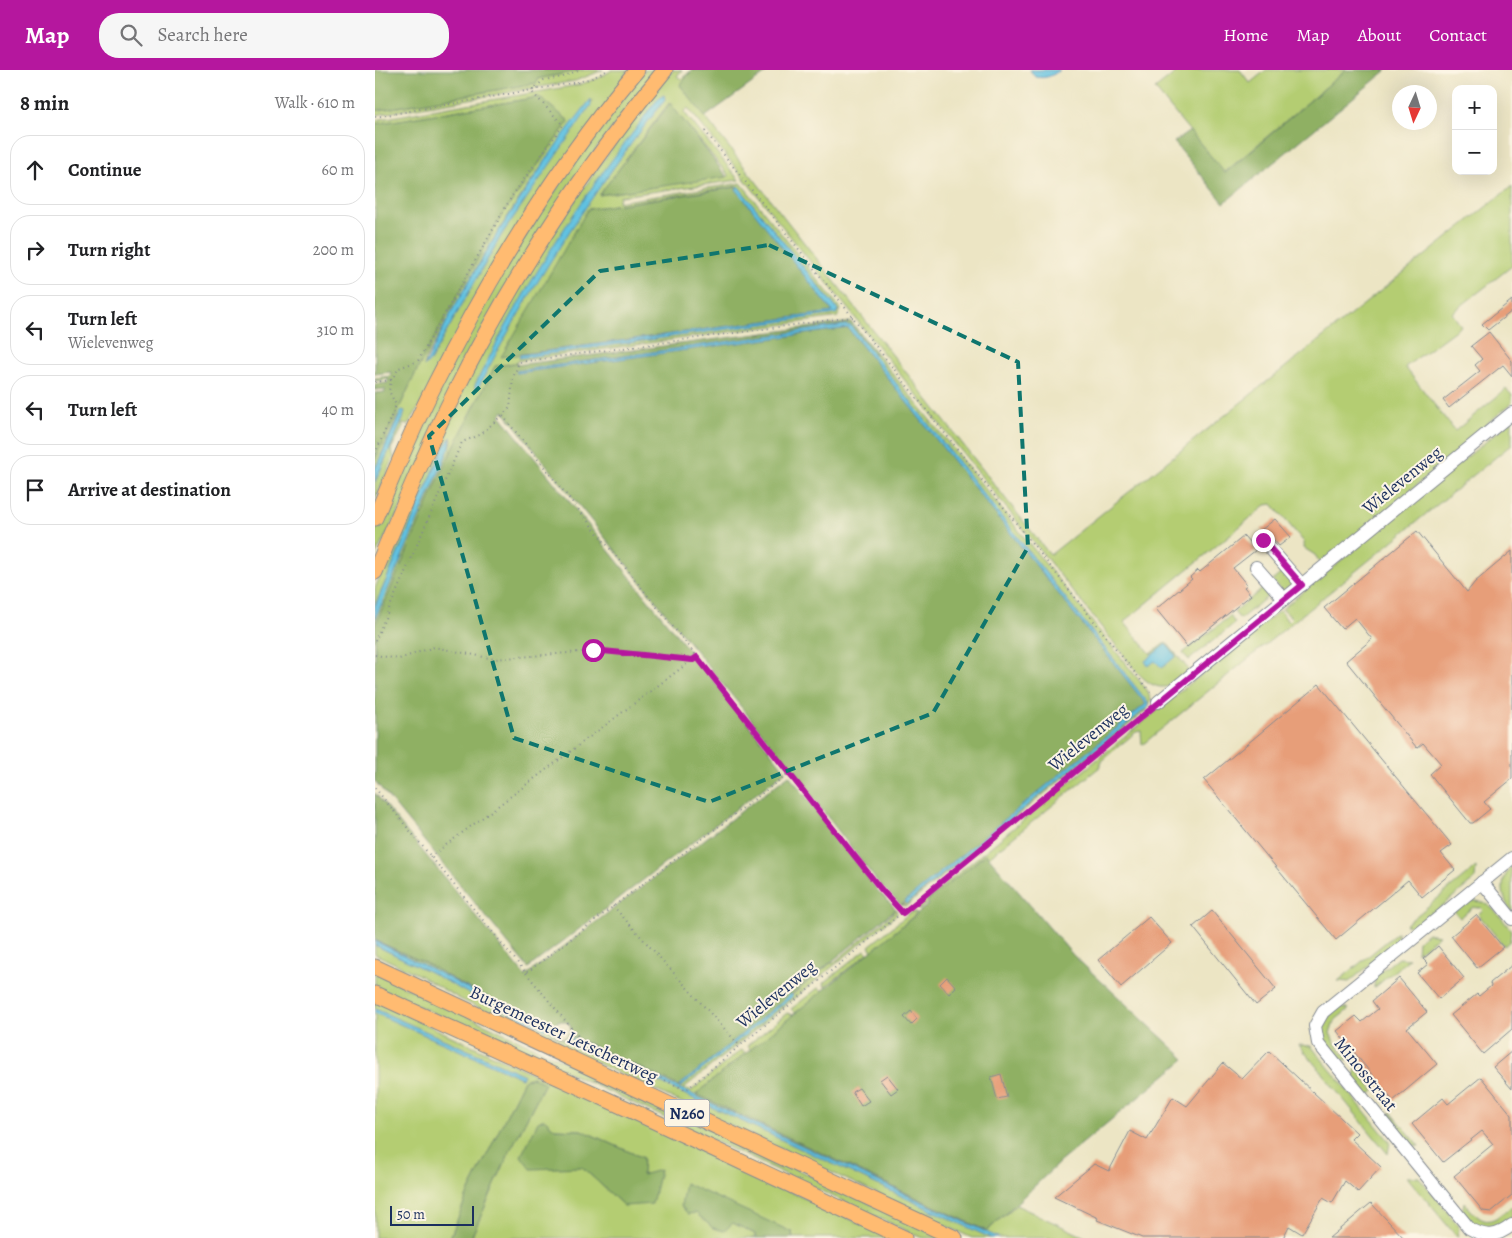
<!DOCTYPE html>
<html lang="en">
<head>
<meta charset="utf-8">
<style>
  body { margin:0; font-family:Alegreya,serif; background:#f6f6f6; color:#202124 }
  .controls { position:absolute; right:15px; top:15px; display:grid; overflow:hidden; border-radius:10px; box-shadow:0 5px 20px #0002 }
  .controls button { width:45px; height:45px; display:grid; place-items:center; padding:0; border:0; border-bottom:1px solid #e0e0e0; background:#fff; color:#202124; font:25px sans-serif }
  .compass { position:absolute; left:1017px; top:15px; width:45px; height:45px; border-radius:50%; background:#fff; box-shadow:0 5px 20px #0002; rotate:184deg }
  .scale { position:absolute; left:15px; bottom:12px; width:84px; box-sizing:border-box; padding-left:5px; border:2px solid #1b2f5e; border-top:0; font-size:14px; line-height:18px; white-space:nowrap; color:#1b2f5e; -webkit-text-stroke:4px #fcf5e5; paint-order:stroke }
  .stop { position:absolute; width:15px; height:15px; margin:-11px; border:4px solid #b5179e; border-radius:50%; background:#fff }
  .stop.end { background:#b5179e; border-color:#fff; box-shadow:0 1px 5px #0008 }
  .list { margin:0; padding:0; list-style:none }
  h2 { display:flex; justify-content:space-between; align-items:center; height:65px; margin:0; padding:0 20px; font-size:21px }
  h2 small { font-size:16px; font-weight:400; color:#757577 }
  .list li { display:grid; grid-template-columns:32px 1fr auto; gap:15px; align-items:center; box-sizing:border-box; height:70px; margin:0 10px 10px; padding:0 10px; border:1px solid #e0e0e0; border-radius:20px }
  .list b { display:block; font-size:19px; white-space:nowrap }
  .list p { margin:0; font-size:16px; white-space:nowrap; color:#757577 }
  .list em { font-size:16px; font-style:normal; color:#757577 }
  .icon { flex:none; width:28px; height:28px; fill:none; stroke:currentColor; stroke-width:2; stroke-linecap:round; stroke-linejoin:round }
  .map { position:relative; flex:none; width:1137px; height:1168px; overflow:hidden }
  header { display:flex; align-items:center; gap:30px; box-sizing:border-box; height:70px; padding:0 25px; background:#b5179e; color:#fff }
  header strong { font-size:24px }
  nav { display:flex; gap:28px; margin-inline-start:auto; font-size:18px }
  .search { width:350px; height:45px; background:#f6f6f6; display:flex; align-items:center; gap:12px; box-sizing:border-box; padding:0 18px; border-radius:20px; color:#757577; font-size:19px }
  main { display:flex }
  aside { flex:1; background:#fff }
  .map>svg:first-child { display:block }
  .green { fill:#b4cd72; stroke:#687e68; fill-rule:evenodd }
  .forest { fill:#8fb064; stroke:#557061; fill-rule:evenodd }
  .water { fill:#61c1e0; stroke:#3e789f }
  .building { fill:#e79e79 }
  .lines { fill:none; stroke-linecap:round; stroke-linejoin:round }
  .minor-casing { stroke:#848a91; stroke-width:14 }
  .major-casing { stroke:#848a91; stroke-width:17 }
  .path { stroke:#848a91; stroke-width:2; stroke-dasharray:1 4; stroke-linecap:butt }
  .minor { stroke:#fff; stroke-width:12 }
  .major { stroke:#ffbb71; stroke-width:15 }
  .route { stroke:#b5179e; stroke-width:6 }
  .marked { fill:none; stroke:#0f766e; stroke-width:4; stroke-dasharray:10 6; stroke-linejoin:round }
  .labels { text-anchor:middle; stroke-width:4; stroke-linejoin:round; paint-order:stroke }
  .shield { fill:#fcf5e5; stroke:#5e6a86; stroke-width:1 }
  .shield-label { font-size:16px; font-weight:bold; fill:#1b2f5e }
  .street-label { font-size:18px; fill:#1b2f5e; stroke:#fcf5e5 }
</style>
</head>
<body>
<header>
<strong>Map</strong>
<div class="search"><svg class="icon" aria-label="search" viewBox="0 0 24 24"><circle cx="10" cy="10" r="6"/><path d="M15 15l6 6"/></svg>Search here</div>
<nav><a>Home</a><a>Map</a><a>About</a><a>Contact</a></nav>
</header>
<main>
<aside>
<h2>8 min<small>Walk · 610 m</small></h2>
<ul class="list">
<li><svg class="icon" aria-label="ahead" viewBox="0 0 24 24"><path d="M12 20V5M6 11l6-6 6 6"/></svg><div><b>Continue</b></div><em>60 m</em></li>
<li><svg class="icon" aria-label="right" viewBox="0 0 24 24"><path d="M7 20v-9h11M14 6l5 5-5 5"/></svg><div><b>Turn right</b></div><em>200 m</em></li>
<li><svg class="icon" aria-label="left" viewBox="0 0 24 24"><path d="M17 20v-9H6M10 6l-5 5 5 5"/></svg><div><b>Turn left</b><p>Wielevenweg</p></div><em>310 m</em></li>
<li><svg class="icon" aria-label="left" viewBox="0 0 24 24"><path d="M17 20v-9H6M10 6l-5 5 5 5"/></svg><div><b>Turn left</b></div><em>40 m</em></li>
<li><svg class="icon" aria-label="arrive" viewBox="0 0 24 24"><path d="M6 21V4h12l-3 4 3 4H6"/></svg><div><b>Arrive at destination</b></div></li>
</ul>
</aside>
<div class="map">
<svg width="1137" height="1168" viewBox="0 0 1137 1168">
  <rect width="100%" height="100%" fill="#fcf5e5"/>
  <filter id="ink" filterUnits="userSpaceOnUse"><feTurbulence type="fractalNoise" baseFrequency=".02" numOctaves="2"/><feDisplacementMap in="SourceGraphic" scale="10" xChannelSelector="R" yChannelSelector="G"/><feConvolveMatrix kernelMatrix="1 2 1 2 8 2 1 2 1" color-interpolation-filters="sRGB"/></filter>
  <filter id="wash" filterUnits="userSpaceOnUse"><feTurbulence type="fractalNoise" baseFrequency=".0096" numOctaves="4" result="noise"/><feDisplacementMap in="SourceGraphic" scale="20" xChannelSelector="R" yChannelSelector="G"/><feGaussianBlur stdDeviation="1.12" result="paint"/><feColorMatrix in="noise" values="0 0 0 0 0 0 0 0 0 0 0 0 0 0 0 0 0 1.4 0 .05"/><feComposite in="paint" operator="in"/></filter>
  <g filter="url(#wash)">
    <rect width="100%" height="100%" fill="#ece5c4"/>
    <g class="green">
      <path d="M208 0H228L200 11 0 45V41L162 13V9Z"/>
      <path d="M237 0H253L33 355 27 354 28 357 16 379 19 387 0 430V412L28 349 23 346 0 399V390L42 300 126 147 194 51 164 27 0 54V50L203 15 224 8ZM218 31 127 164 55 291 49 297 51 289C99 199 150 109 218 31Z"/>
      <path d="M270 0H281L206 99 0 486C0 479 0 470 0 463 5 441 22 411 32 390 92 249 175 119 270 0Z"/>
      <path d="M298 0H307L302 6 306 9 317 0 305 15 675 485 1137 116V196L1077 243 1086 256 1030 297 1080 361 1131 319 1137 325V333L1109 356 1110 359 946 494 940 485 929 478V472L897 434 891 435 749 552 776 584 791 572 815 601C809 606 803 612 796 615 776 625 758 597 747 583L313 38 309 42 364 110 245 126 243 132 366 113 466 239 463 247 143 291 142 293 120 296 70 394 0 555V549L75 377 77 371 76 367 69 377 0 536V518C28 454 53 387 85 325 144 209 216 100 298 0ZM289 25 290 30C229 106 174 187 127 272L123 270C171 184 225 104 286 27ZM294 33 354 106 224 125ZM363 116 463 240 461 244 144 288 213 139Z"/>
      <path d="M804 0H865L875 13 891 0H971L849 103 780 19Z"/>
      <path d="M501 283 772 620 776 630 772 640 531 836 526 835 531 833 774 634 498 284Z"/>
      <path d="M1137 350V374L767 675 766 661 761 662 726 691V696L614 787 610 784 544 840 542 837 905 540 913 552 917 548 907 539Z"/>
      <path d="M910 500 921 514 910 523 897 511Z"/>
      <path d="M891 516 897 523 865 549 859 542Z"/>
      <path d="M855 546 860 553 814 590 808 583Z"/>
      <path d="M1137 795V843C1126 827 1124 811 1137 795Z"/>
      <path d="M1101 797 1100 809 1041 857 1030 855Z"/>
      <path d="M1096 831C1116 830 1125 847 1136 860L1135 871 1129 876 1103 844 1108 840 1106 838 1098 837 1085 848 1079 841Z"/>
      <path d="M521 839 522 844 309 1018 316 1021 366 980 371 983 321 1024 612 1161 641 1135 712 1168H624L197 968 196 971 616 1168H597L85 929 42 904 0 884V875L53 901 96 925 170 959 172 956 97 921 0 870 50 893 97 920 174 955 176 964 190 970 197 966 306 1017 456 893 457 894 515 846Z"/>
      <path d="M537 841 542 843 497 881 494 876Z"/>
      <path d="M1023 862 1022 873 974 912 963 911Z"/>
      <path d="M1053 863 1064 865 1042 883 1043 871Z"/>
      <path d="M490 880 493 883 450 917 449 913Z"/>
      <path d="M1023 888 1034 889 999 918 1000 906Z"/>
      <path d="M0 903 569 1168H547L173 993 0 917Z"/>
      <path d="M443 918 448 921 420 943 416 939Z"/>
      <path d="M0 931 516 1168H418L417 1162 321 1143 338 1158 358 1153 380 1164V1168H96L135 1081 170 1013 157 1007 149 1010 93 1123 75 1168H0V943L147 1008 149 1005 0 939ZM169 1049 180 1059 206 1060 268 1088 266 1106 249 1136 207 1097 188 1096Z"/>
      <path d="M964 936 974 939 959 951 955 963 959 972 974 990 962 989C944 967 940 957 964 936Z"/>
      <path d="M412 943 418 945 375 980 373 975Z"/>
      <path d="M924 975 936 976 1015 1072 1013 1084Z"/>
      <path d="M981 999 999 1021 993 1027 978 1009Z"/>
      <path d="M1016 1042 1044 1076 1032 1075 1014 1053Z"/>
      <path d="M1032 1107H1044L1084 1156 1082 1167Z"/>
      <path d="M1089 1132C1109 1156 1113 1156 1137 1136V1147C1115 1165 1106 1162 1087 1142Z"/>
    </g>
    <g class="forest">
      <path d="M0 0H208L162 9V13L0 41Z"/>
      <path d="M317 0H395L330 47 305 15Z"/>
      <path d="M971 0H1012L849 133 799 72 815 61 850 103Z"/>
      <path d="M164 27 194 51 126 147 42 300 0 390V323L10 322V319L0 320V314L12 313 14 309 0 311V308L15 306 16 302 0 304V54Z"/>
      <path d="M295 33 352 107 224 125Z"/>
      <path d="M362 117 458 242 126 287 213 139Z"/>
      <path d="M476 252 501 283 498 284 476 256 471 255 142 301 141 303 473 258 771 634 526 835 502 811 408 689 128 341 125 345 411 701 153 898 0 711V555L70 394 120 296 142 293 141 295Z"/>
      <path d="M414 705 503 821 521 839 304 1016 197 966 190 970 176 964 173 955 97 920 50 893 0 870V723L150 906ZM183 951H189L195 954 196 961 191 967 187 968 180 964 178 957Z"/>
      <path d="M611 784 698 885 810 989 686 1091 612 1161 321 1024 554 834 552 831Z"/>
      <path d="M157 1007 170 1013 135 1081 96 1168H75L93 1123 149 1010Z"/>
      <path d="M169 1049 180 1059 206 1060 268 1088 267 1105 285 1100 277 1134 249 1136 207 1097 156 1099 146 1086 163 1052Z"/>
      <path d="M310 1113 417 1162 418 1168H380V1164L358 1153 349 1161 338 1158 321 1143 313 1144 306 1136Z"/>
    </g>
    <g class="water">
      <path d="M655 0H685C677 6 671 9 660 7Z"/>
      <path d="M289 25 290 30C218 120 156 216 103 318L100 319V315C145 225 198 138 260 60 268 50 278 31 289 25Z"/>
      <path d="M216 29V35L127 164 55 291 49 297 78 239 123 162 186 68Z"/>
      <path d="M363 116 463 240 461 244 144 288 145 285 458 242 361 119Z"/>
      <path d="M471 255 476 256 774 634 773 637 531 834 529 832 771 634 473 258 141 303 142 301Z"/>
      <path d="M27 340 30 341 28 349 0 412V399Z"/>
      <path d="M76 367 75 377 0 549V536L69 377Z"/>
      <path d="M791 574 801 586 787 598 780 591 773 596 770 591Z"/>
      <path d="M0 871 55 898 97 921 172 956 170 959 96 925 53 901 0 875Z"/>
      <path d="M416 924 418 926 306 1017 304 1016Z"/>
      <path d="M0 939 149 1005 147 1008 0 943Z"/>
      <path d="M197 968 624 1168H616L196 971Z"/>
    </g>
    <g id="blocks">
      <g class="building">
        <path d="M1137 230V241L1113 260 1107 254Z"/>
        <path d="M1114 262 1137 291V306L1128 295 1074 338 1068 330 1105 301 1100 295 1107 289 1096 276Z"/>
        <path d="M900 449 916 467 904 476 894 464 886 460Z"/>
        <path d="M1042 461 1092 522 1100 512 1137 481V709L1109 732 1115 739 1098 753H1095L1055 704 1066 694 1048 673 1042 678 971 591 997 569 980 548 967 559 949 538Z"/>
        <path d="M869 466 881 480 858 498 872 515 869 517 876 525 812 577 781 539 817 509 815 507 823 500 825 502Z"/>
        <path d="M944 614 1077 775 1066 783 1080 800 1047 827 1033 810 961 870 829 710Z"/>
        <path d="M837 841 901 919 881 935 818 857Z"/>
        <path d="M1101 845 1128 877 1102 898 1076 866Z"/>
        <path d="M774 847 797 873 746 917 723 890Z"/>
        <path d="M1063 876 1089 908 1064 929 1042 903 1053 894 1048 889Z"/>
        <path d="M1137 895V959L1108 984 1076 945 1102 924 1104 926 1116 916 1115 913Z"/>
        <path d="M572 907 581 917 574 924 565 914Z"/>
        <path d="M1024 908 1052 942 1032 958 1062 994 1018 1031 962 961 981 946 987 952 1003 939 997 931Z"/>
        <path d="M536 941 542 949 536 955 529 947Z"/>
        <path d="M894 981 982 1063 976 1069 1006 1097 983 1122 970 1111 957 1133 948 1128 927 1164 914 1156 908 1168H767L722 1150 723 1148 679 1127 719 1094 734 1101 755 1061 772 1070 798 1027 812 1036 848 993 867 1009Z"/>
        <path d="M1137 981V1019L1118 997Z"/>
        <path d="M626 1004 632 1027 622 1029 616 1007Z"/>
        <path d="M512 1005 523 1019 516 1024 505 1010Z"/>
        <path d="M1106 1007 1137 1045V1125L1116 1142 1108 1141 1079 1106 1118 1074 1107 1061 1068 1092 1037 1054 1068 1028 1073 1034Z"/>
        <path d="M484 1018 494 1031 486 1036 477 1022Z"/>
        <path d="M996 1133 1029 1168H954Z"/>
      </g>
    </g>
  </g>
  <g filter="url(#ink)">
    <use href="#blocks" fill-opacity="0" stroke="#848a91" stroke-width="1"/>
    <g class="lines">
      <defs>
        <g id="minor">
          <path d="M888 470 927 515"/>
          <path d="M881 497 909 529"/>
          <path d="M783 632 1137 343"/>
          <path d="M1137 788 948 942 940 956 943 973 1094 1158C1111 1168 1122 1167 1137 1155"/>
          <path d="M1107 812 1137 849"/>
        </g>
        <g id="major">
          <path d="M0 448C19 404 37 359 59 316 115 205 182 95 262 0"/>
          <path d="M0 502C25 443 49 383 78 326 136 209 207 101 290 0"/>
          <path d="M0 897 580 1168"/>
          <path d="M0 924 266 1045 529 1168"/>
        </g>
      </defs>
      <use href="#minor" class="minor-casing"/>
      <use href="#major" class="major-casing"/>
      <g class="path">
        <path d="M0 47 203 12 217 8 233 0"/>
        <path d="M330 61 776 623"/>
        <path d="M16 310 24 298 43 291 137 126 188 55 156 21 169 10 188 7 203 0"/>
        <path d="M0 312 16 310 14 321 21 335 0 384"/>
        <path d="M128 346 415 702 505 818 528 843"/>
        <path d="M0 571 87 372 105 365 135 338 138 308 144 292 478 247"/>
        <path d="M0 585 24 589 59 577 119 589 218 581 316 590"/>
        <path d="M0 718 151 903 415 702"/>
        <path d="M55 787 321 587"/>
        <path d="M238 836 365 976"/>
        <path d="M151 903 207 971 311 1020 775 639"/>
      </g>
      <use href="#minor" class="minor"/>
      <use href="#major" class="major"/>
    </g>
  </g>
  <g class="lines" filter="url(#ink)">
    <path class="route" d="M218 580 318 590 322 587 505 818 528 843 927 515 888 470"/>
  </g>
  <path class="marked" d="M394 175 643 292 653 477 558 643 334 732 139 668 54 366 225 201Z"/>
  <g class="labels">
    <rect class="shield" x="289.5" y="1029.5" width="45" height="27" rx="4"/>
    <g class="shield-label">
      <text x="312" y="1049">N260</text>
    </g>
    <g class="street-label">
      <text transform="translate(1027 410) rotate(-39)" y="6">Wielevenweg</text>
      <text transform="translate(713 667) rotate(-39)" y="6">Wielevenweg</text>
      <text transform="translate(401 924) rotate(-39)" y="6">Wielevenweg</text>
      <text transform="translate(189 964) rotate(25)" y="6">Burgemeester Letschertweg</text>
      <text transform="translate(991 1004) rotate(51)" y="6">Minosstraat</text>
    </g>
  </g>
</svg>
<div class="controls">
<button>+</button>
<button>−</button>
</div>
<svg class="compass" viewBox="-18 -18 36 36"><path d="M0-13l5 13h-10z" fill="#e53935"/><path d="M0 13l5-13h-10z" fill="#757577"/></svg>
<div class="scale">50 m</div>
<div class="stop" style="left:218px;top:580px"></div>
<div class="stop end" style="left:888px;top:470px"></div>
</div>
</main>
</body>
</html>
